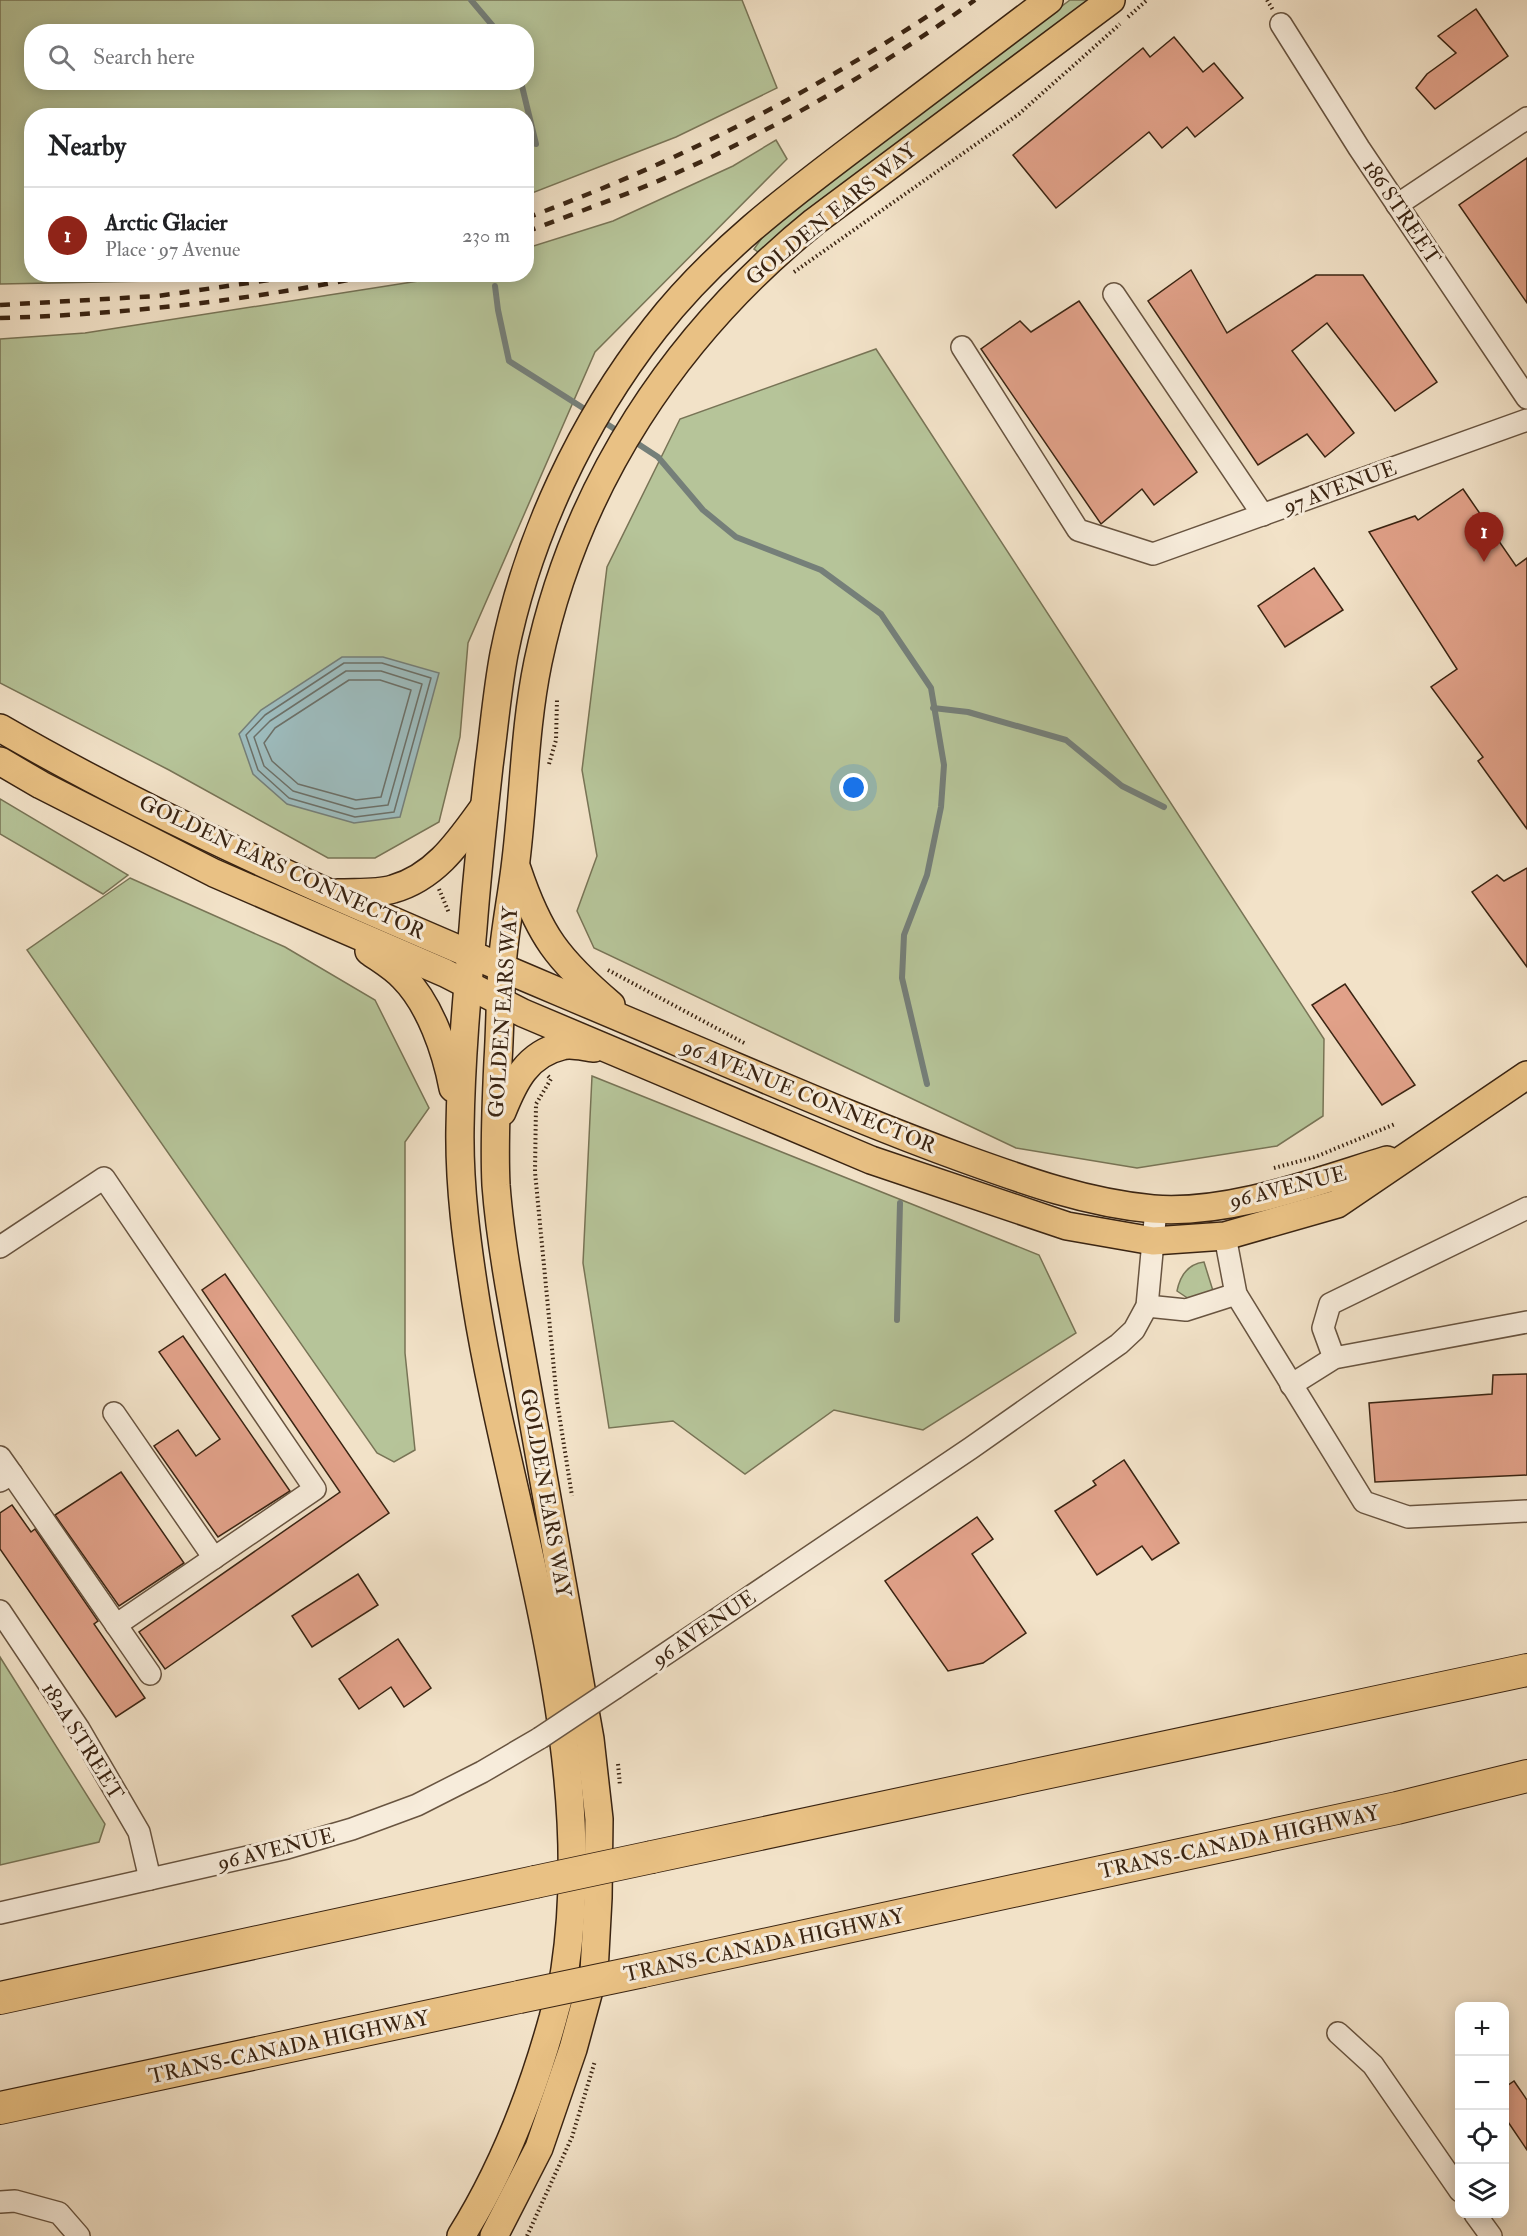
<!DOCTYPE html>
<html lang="en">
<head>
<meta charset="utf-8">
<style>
  body { margin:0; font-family:"IM FELL Double Pica",serif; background:#f2f2f2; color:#202124 }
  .controls { position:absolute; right:18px; bottom:18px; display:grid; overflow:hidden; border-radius:12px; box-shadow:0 3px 15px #0003 }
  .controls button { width:54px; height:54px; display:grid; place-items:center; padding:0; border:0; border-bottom:2px solid #e0e0e0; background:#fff; color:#202124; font:30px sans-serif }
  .you { position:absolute; left:854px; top:788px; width:21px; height:21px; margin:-15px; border:4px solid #fff; border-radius:50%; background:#1a73e8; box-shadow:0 0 0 9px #1a73e833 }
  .badge { display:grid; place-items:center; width:39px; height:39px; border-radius:50%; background:#8f2418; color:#fff; font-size:20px; font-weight:700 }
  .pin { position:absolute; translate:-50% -50px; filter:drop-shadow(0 2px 3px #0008) }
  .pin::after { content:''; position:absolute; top:32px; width:21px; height:18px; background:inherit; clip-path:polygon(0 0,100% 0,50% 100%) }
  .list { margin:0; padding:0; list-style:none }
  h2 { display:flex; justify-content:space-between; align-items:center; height:78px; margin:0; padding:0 24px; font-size:26px }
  h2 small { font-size:20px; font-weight:400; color:#757577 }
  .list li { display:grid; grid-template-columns:39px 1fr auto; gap:18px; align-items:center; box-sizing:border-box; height:96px; padding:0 24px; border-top:2px solid #e0e0e0 }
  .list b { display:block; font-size:22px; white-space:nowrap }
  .list p { margin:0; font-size:20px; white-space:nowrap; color:#757577 }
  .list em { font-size:20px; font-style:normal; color:#757577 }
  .icon { flex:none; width:33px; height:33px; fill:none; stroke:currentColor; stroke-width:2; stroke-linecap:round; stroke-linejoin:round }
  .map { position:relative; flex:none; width:1527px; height:2236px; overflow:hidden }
  .search { position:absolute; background:#fff; box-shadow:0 3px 15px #0003; left:24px; top:24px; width:510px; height:66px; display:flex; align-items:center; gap:15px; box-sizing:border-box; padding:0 21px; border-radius:24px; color:#757577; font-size:22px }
  .panel { position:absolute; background:#fff; box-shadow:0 3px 15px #0003; left:24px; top:108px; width:510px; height:174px; border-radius:24px }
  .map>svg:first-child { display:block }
  .green { fill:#b6c499; stroke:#787456; stroke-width:1.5; fill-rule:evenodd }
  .water { fill:#9dbcbe; stroke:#757f79; stroke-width:1.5 }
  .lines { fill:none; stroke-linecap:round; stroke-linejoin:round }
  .shore { stroke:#6c7068; stroke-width:1.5 }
  .stream { stroke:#757f79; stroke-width:6 }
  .building { fill:#e1a189; stroke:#3a2412; stroke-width:1.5 }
  .minor-casing { stroke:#685440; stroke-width:24 }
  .major-casing { stroke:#3a2412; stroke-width:30 }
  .highway-casing { stroke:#3a2412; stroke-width:34 }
  .path { stroke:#3a2412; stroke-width:4; stroke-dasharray:1.5 3; stroke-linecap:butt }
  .minor { stroke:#f7ecdb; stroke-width:21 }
  .major { stroke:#e9c184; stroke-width:27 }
  .highway { stroke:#e9c184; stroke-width:32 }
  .rail { stroke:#3a2412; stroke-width:4.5; stroke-dasharray:10 10; stroke-linecap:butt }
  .minor-bridge-casing { stroke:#685440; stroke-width:24; stroke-linecap:butt }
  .highway-bridge-casing { stroke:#3a2412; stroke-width:34; stroke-linecap:butt }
  .minor-bridge { stroke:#f7ecdb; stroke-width:21 }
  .highway-bridge { stroke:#e9c184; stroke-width:32 }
  .labels { text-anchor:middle; stroke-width:6; stroke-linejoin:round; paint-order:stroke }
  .street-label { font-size:21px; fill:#3a2412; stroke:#f7ecdb }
</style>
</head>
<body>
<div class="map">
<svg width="1527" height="2236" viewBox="0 0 1527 2236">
  <rect width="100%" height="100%" fill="#f2e2c8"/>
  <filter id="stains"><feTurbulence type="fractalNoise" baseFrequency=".00333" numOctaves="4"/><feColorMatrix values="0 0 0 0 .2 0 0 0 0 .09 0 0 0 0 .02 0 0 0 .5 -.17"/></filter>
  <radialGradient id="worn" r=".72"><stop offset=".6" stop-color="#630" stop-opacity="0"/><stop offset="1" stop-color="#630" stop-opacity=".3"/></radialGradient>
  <g class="green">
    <path d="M0 0H742L777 88 676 137 527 195 526 116H32V274L187 275 153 281 0 284ZM32 32H526V82H32Z"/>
    <path d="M1070 0H1089L758 252 754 249 766 232 805 200Z"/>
    <path d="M776 140 787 159 595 352 468 643 460 737 439 822 375 858H328L169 770 0 683V339L85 333 425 280 443 275 526 274 527 248 613 221 733 166Z"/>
    <path d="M876 349 1324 1039 1323 1116 1277 1146 1137 1168 1016 1148 594 948 577 911 597 856 582 770 607 567 680 419Z"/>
    <path d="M0 799 128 875 103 894 0 834Z"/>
    <path d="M130 878 285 947 375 1000 429 1108 405 1142V1353L415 1450 394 1462 377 1453 27 950Z"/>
    <path d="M592 1076 1039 1255 1076 1333 923 1430 834 1410 745 1474 673 1421 609 1428 583 1263Z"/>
    <path d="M1204 1262 1214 1294 1192 1301 1177 1291C1180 1276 1188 1264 1204 1262Z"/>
    <path d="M0 1657 105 1824 99 1842 0 1865Z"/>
  </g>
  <path class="water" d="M342 657H383L439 673 400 817 354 823 287 804 253 774 239 734 261 710Z"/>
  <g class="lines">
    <g class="shore">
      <path d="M344 663H382L431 678 394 812 355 817 289 798 258 770 246 735 265 715Z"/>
      <path d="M346 671H381L422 684 388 805 355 809 293 791 264 766 254 737 270 721Z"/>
      <path d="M349 680H380L411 690 381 797 356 800 298 784 272 761 264 743 275 728Z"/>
    </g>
    <g class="stream">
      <path d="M471 0 498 32"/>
      <path d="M521 82 536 144"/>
      <path d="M495 286 498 310 509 361 591 413"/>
      <path d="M602 421 621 433"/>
      <path d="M632 440 658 457 703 510 736 537 821 570 881 614 931 688 944 765 941 807 927 875 904 935 902 978 927 1084"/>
      <path d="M933 708 968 712 1066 740 1122 786 1164 807"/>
      <path d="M897 1320 900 1203"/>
    </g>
  </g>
  <g class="building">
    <path d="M1476 9 1508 56 1435 109 1416 88 1427 74 1456 53 1438 36Z"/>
    <path d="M1174 37 1203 72 1214 63 1243 98 1195 137 1187 127 1162 148 1149 132 1056 208 1013 155 1143 48 1150 57Z"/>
    <path d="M1527 158V303L1459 205Z"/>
    <path d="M1191 270 1227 333 1316 275H1363L1437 382 1395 411 1327 323 1292 351 1354 433 1325 457 1307 434 1258 465 1148 301Z"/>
    <path d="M1079 301 1197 472 1154 505 1142 489 1101 524 981 349 1020 321 1031 332Z"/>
    <path d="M1463 489 1516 566 1527 558V829L1478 761 1483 757 1431 687 1457 669 1369 532 1415 516 1418 520Z"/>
    <path d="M1314 568 1343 610 1285 647 1258 606Z"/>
    <path d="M1527 868V967L1472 892 1497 875 1504 881Z"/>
    <path d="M1345 984 1415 1085 1382 1105 1312 1005Z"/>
    <path d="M225 1274 389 1513 165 1669 139 1632 340 1492 202 1290Z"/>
    <path d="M183 1336 290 1491 218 1537 154 1446 178 1430 196 1456 220 1439 159 1352Z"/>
    <path d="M1527 1374V1475L1375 1482 1369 1403 1492 1394 1493 1375Z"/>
    <path d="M1124 1460 1179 1543 1152 1560 1142 1546 1097 1575 1055 1511 1096 1485 1093 1481Z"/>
    <path d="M121 1472 184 1563 119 1606 55 1515Z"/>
    <path d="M12 1505 31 1532 35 1529 98 1621 94 1624 145 1698 116 1717 0 1549V1513Z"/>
    <path d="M977 1517 993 1539 972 1554 1026 1633 983 1663 948 1671 885 1581Z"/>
    <path d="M358 1574 378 1605 312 1647 292 1616Z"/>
    <path d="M398 1639 431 1688 404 1707 391 1687 359 1709 339 1679Z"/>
    <path d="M1514 2081 1527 2100V2150L1504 2116V2088Z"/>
  </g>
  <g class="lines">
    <defs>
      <g id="minor">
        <path d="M1281 24 1359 148 1527 398"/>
        <path d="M1397 205 1527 118"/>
        <path d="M1114 294 1263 515"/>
        <path d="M962 347 1078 530 1153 554 1527 420"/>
        <path d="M1225 1236 1236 1294 1364 1502 1408 1517 1527 1511"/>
        <path d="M0 1247 104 1178 315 1489 116 1625"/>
        <path d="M1147 1306 1186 1310 1236 1294"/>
        <path d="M1334 1358 1323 1328 1330 1304 1527 1208"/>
        <path d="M1291 1385 1334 1358 1527 1322"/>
        <path d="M114 1413 214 1558"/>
        <path d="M0 1457 12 1474"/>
        <path d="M0 1481 12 1474 150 1674"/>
        <path d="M0 1611 79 1729 139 1832 150 1879"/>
        <path d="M615 1688 971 1448 1119 1344 1134 1330 1147 1306 1156 1209"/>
        <path d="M0 1913 287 1848 352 1829 417 1805 482 1772 540 1738"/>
        <path d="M1338 2033 1373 2065 1460 2191"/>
        <path d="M0 2202 15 2201 59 2213 79 2236"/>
        <path d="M1475 2214 1491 2236"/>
      </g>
      <g id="major">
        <path d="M0 728C216 853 451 945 680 1043 775 1083 868 1124 965 1159 1026 1181 1087 1203 1153 1209 1228 1215 1315 1182 1387 1160"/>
        <path d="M0 761 41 785 214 873 445 973 523 1013 871 1160 1067 1226 1153 1241 1225 1236 1337 1204 1527 1075"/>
        <path d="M517 869C539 935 558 960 611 1005"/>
        <path d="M338 893C355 892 377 894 393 889 436 877 460 840 484 807"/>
        <path d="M369 951C380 959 394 967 403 977 430 1004 446 1051 453 1088"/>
        <path d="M502 1112C514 1082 527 1054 562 1046 571 1043 584 1047 594 1048"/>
        <path d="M461 2236C503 2169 532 2094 553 2018 557 2002 563 1985 565 1969 598 1748 511 1519 476 1302 467 1245 459 1186 460 1128 461 1061 467 994 473 928 477 874 483 820 489 766 494 729 497 691 504 654 527 538 582 421 655 328 715 251 792 194 869 136 929 90 989 45 1049 0"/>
        <path d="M494 2236 539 2148 573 2049 594 1972 598 1898 599 1819 590 1739 512 1302C505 1263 499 1225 496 1185 494 1144 496 1103 498 1061 500 1030 500 998 502 967 504 934 511 901 515 868 524 799 524 730 538 662 575 485 675 335 814 222L1111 0"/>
      </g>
      <g id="highway">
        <path d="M652 1857 1527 1670"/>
        <path d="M643 1971 1397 1808 1527 1776"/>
        <path d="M0 1998 535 1882"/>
        <path d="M0 2108 519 1997"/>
      </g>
    </defs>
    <use href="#minor" class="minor-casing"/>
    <use href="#major" class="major-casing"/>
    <use href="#highway" class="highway-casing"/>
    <g class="path">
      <path d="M1267 0 1273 10"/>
      <path d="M1128 17 1147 0"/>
      <path d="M794 272 1019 114 1120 24"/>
      <path d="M549 764 556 740 557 700"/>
      <path d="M439 889 449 913"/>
      <path d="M608 970 746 1044"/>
      <path d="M548 1076 551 1079 536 1104 535 1172 557 1401 572 1496"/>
      <path d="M1274 1168 1315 1157 1395 1124"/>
      <path d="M618 1764 620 1786"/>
      <path d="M527 2236 572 2137 595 2061"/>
    </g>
    <use href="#minor" class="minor"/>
    <use href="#major" class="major"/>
    <use href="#highway" class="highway"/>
    <g class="rail">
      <path d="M526 218C679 162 818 90 952 0"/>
      <path d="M526 232C570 215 615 199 658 181 770 133 876 71 975 0"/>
      <path d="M0 305 158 296 311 274"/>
      <path d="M0 318C129 314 252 300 378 274"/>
    </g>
    <defs>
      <path id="minor-bridge" d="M540 1738 615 1688"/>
      <g id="highway-bridge">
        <path d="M535 1882 652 1857"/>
        <path d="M519 1997 643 1971"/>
      </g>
    </defs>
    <use href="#minor-bridge" class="minor-bridge-casing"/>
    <use href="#highway-bridge" class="highway-bridge-casing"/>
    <use href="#minor-bridge" class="minor-bridge"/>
    <use href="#highway-bridge" class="highway-bridge"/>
  </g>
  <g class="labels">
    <g class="street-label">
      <text transform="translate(1402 212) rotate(56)" y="7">186 STREET</text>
      <text transform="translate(831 214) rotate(-39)" y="7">GOLDEN EARS WAY</text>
      <text transform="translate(1340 487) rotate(-20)" y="7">97 AVENUE</text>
      <text transform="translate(282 867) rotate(25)" y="7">GOLDEN EARS CONNECTOR</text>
      <text transform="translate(503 1012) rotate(-86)" y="7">GOLDEN EARS WAY</text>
      <text transform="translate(809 1096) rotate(22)" y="7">96 AVENUE CONNECTOR</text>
      <text transform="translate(1288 1187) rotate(-14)" y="7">96 AVENUE</text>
      <text transform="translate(546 1493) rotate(80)" y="7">GOLDEN EARS WAY</text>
      <text transform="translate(704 1628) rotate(-34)" y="7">96 AVENUE</text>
      <text transform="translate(83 1741) rotate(58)" y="7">182A STREET</text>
      <text transform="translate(1239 1842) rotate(-12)" y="7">TRANS-CANADA HIGHWAY</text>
      <text transform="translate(276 1849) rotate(-14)" y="7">96 AVENUE</text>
      <text transform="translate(764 1945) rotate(-12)" y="7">TRANS-CANADA HIGHWAY</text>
      <text transform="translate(289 2047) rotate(-12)" y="7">TRANS-CANADA HIGHWAY</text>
    </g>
  </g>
  <rect width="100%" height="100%" filter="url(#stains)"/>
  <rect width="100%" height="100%" fill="url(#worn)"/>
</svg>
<div class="controls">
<button>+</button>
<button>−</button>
<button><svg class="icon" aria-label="locate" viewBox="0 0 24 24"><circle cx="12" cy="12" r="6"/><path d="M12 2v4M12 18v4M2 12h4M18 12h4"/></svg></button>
<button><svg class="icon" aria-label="layers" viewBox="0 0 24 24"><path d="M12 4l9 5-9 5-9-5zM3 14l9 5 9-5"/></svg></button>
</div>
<div class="you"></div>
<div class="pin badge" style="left:1484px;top:562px">1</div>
<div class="search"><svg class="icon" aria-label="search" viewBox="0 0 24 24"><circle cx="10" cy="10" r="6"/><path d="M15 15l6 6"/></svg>Search here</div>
<section class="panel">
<h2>Nearby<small></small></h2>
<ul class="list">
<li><span class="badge">1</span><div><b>Arctic Glacier</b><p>Place · 97 Avenue</p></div><em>230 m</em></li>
</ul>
</section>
</div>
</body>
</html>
